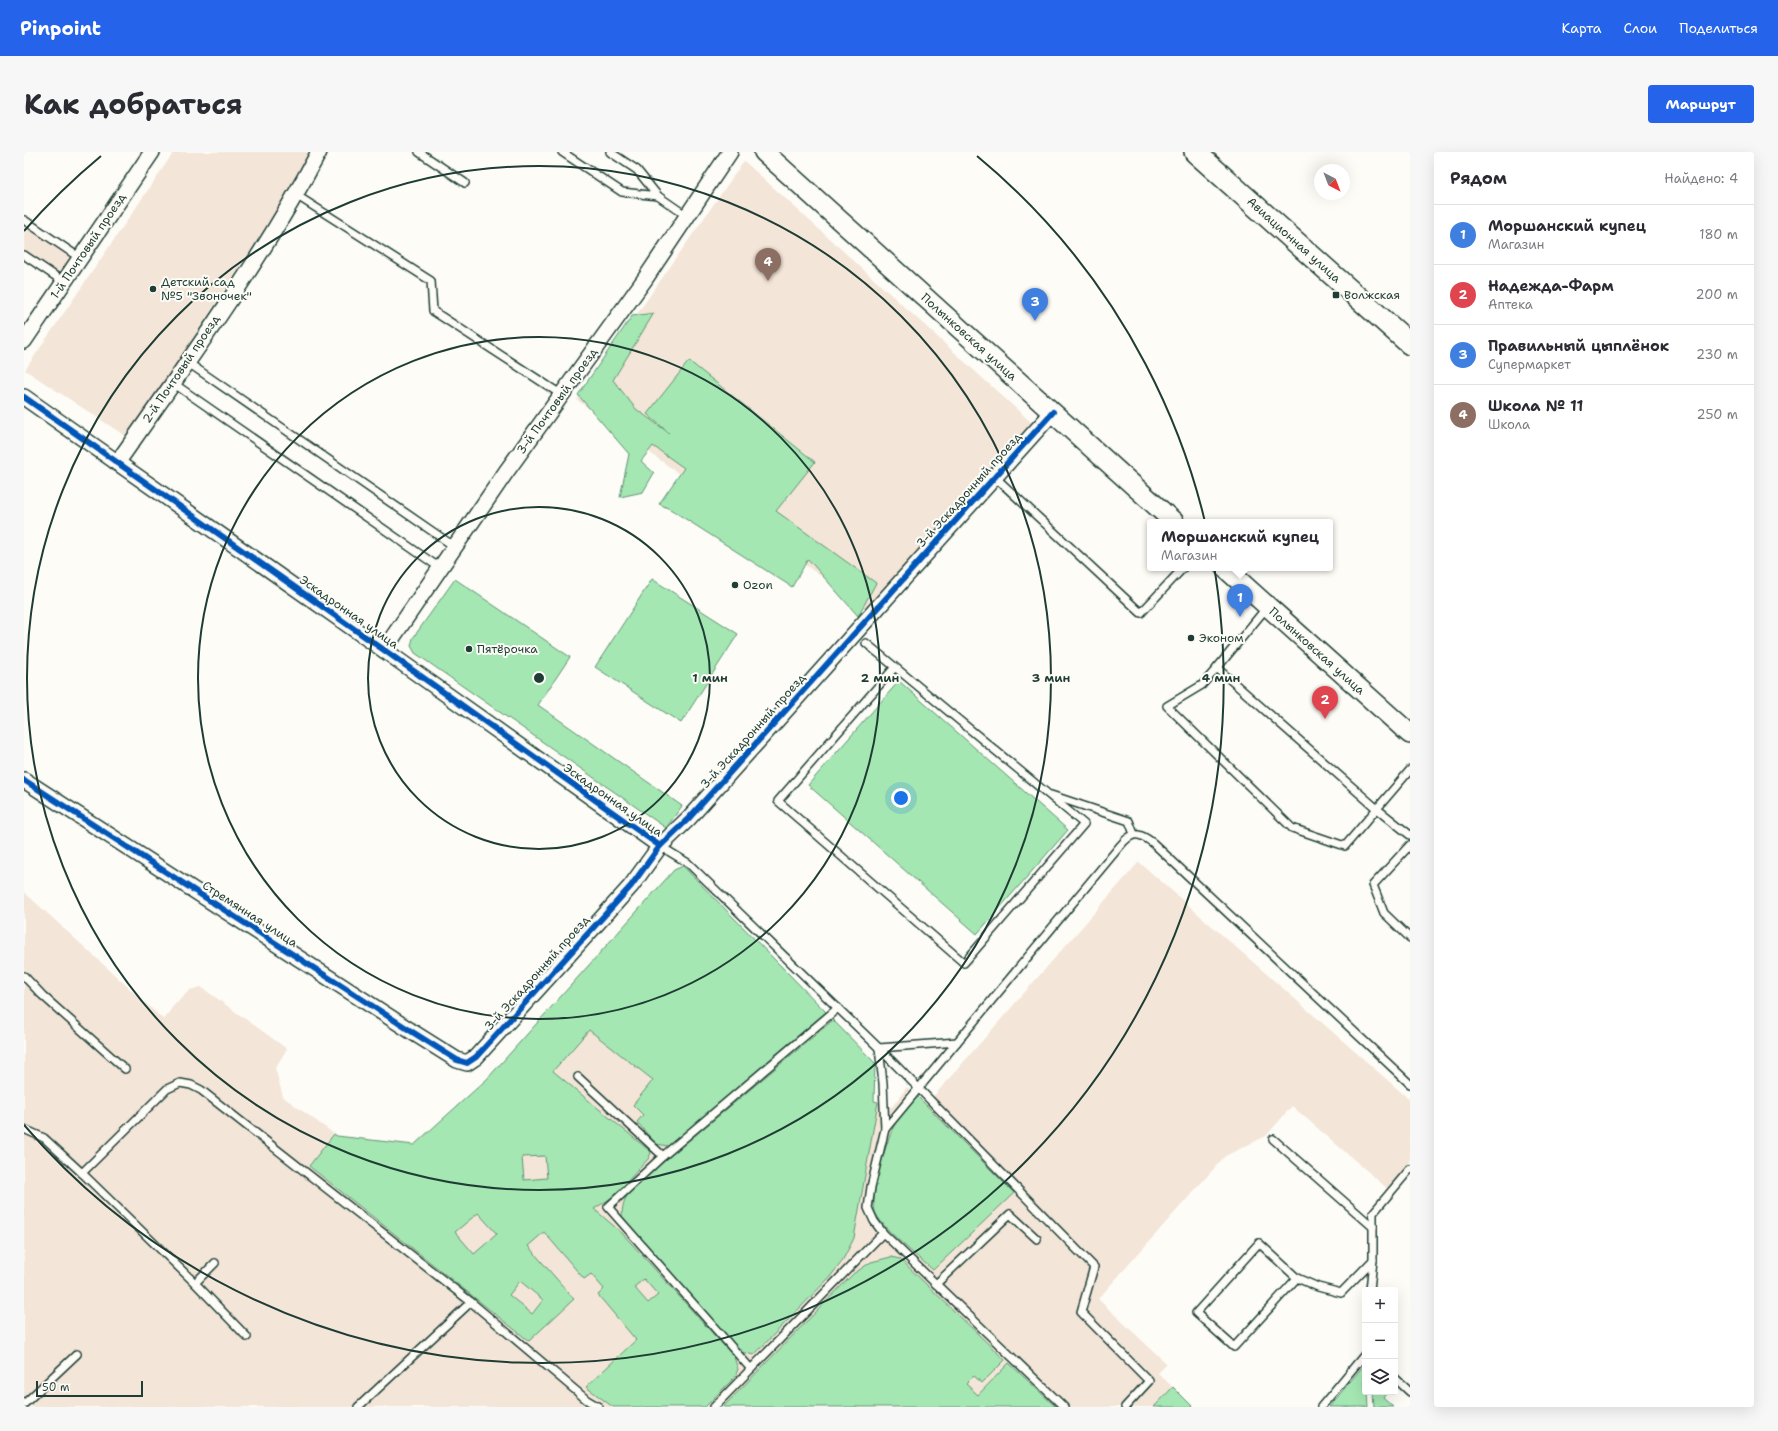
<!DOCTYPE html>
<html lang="ru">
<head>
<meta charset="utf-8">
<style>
  body { margin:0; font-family:"Shantell Sans",sans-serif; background:#f7f7f7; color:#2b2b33 }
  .controls { position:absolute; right:12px; bottom:12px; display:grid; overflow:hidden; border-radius:4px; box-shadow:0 4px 16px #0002 }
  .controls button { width:36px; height:36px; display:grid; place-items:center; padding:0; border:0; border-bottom:1px solid #e1e1e2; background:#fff; color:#2b2b33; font:20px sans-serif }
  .compass { position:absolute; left:1290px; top:12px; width:36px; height:36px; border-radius:50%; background:#fff; box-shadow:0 4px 16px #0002; rotate:138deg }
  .scale { position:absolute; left:12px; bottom:10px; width:107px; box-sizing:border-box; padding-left:4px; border:2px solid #1f3d34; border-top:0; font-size:11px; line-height:14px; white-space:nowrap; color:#1f3d34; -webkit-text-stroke:3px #fdfcf7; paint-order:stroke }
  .you { position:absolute; left:877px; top:646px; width:14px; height:14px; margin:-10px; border:3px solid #fff; border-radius:50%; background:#1a73e8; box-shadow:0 0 0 6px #1a73e833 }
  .badge { display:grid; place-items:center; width:26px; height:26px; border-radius:50%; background:#2563eb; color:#fff; font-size:13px; font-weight:700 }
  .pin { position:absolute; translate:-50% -33px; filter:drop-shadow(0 1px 2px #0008) }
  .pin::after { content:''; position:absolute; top:21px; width:14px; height:12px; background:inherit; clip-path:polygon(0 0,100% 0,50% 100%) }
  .popup { position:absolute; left:1123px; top:367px; width:186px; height:52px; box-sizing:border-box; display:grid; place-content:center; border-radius:4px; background:#fff; filter:drop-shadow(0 1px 3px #0005); font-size:13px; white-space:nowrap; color:#7c7c81 }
  .popup b { font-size:15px; color:#2b2b33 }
  .popup::after { content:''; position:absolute; left:50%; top:100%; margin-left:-8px; border:8px solid transparent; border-top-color:#fff }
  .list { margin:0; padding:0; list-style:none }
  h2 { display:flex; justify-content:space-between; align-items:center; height:52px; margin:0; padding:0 16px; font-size:17px }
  h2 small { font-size:13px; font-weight:400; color:#7c7c81 }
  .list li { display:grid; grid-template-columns:26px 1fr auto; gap:12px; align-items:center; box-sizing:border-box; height:60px; padding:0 16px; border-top:1px solid #e1e1e2 }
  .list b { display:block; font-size:15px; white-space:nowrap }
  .list p { margin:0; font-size:13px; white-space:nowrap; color:#7c7c81 }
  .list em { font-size:13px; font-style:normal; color:#7c7c81 }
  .icon { flex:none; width:22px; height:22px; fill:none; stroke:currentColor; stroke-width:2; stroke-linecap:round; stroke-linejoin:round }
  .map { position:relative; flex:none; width:1386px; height:1255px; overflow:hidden; border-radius:4px }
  header { display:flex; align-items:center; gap:24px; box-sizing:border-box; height:56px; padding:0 20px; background:#2563eb; color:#fff }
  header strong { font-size:19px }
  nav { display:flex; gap:22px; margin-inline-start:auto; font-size:14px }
  .intro { display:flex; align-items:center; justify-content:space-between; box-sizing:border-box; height:96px; padding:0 24px }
  h1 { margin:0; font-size:28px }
  .button { padding:10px 18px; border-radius:4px; background:#2563eb; color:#fff; font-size:14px; font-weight:700 }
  main { display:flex; gap:24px; padding:0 24px }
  aside { flex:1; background:#fff; border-radius:4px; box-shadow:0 4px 16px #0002 }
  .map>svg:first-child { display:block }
  .built { fill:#f3e5d7 }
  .green { fill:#a4e7b2; stroke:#629273; fill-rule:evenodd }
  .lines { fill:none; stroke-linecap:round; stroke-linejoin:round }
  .service-casing { stroke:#1f3d34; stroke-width:10 }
  .minor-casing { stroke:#1f3d34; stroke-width:18 }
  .tertiary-casing { stroke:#1f3d34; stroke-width:22 }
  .secondary-casing { stroke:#1f3d34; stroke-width:24 }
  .service { stroke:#fdfcf7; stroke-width:7 }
  .minor { stroke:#fdfcf7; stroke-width:15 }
  .tertiary { stroke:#fdfcf7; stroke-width:19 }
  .secondary { stroke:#fdfcf7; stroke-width:21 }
  .cycleway-casing { stroke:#fdfcf7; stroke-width:8 }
  .cycleway { stroke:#0057b8; stroke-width:6 }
  .ring { fill:none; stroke:#1f3d34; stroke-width:2 }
  .poi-dot { fill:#1f3d34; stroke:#fdfcf7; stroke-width:1.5 }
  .labels { text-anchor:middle; stroke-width:4; stroke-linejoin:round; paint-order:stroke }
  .street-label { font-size:12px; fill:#1f3d34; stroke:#fdfcf7 }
  .poi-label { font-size:12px; fill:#1f3d34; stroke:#fdfcf7; text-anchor:start }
  .centre { fill:#1f3d34; stroke:#fdfcf7; stroke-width:2 }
  .ring-label { font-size:12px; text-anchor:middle; font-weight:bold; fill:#1f3d34; stroke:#fdfcf7; stroke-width:4; stroke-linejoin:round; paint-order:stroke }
</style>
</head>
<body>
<header>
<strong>Pinpoint</strong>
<nav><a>Карта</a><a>Слои</a><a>Поделиться</a></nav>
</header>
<div class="intro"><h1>Как добраться</h1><a class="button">Маршрут</a></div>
<main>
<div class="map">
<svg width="1386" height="1255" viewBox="0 0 1386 1255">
  <rect width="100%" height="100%" fill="#fdfcf7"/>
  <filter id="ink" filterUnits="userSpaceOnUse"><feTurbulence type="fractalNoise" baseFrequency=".025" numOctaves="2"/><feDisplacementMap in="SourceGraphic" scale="8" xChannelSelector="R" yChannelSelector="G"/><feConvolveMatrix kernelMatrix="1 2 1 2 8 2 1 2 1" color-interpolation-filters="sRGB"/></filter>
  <g filter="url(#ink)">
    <g class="built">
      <path d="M150 0H286L254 57 106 281 100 283 1 218Z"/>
      <path d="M720 9 1009 272 845 459 553 248Z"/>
      <path d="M0 63 53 98 32 130 0 109Z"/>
      <path d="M1115 710 1386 948V1011L1364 1037 1268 954 1242 984 1201 1004 1074 1147 1143 1212 1134 1221 1169 1255H0V740L140 868 149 854 166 838 177 835 263 897 251 916 259 945 313 984 390 993 463 927 650 718 659 714 851 911 850 949 868 955 883 935 902 953Z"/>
    </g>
    <g class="green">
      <path d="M630 161 589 228 612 257 645 281 623 262 665 209 791 310 752 359 852 431 834 464 784 407 768 435 646 357 635 352 660 316 629 294 617 309 630 321 619 340 596 345 605 302 554 243 608 164Z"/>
      <path d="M431 427 546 505 514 553 658 654 642 676 391 501 387 494 389 486Z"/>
      <path d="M628 427 714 482 657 571 571 515Z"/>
      <path d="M875 529 1044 678 953 782 784 633Z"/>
      <path d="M659 714 802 860 644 994 632 992 613 970 619 963 609 953 629 928 565 878 529 919 627 1000 625 1006 590 1044 570 1057 598 1081 710 1205 714 1217 711 1225 681 1255H589L562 1235 612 1188 574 1143 580 1137 567 1122 560 1127 520 1080 504 1094 550 1147 505 1189 285 1014 310 982 313 984 390 993 463 927 650 718ZM521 1004 523 1026 500 1028 498 1005ZM454 1061 473 1082 450 1102 431 1080ZM620 1127 634 1143 624 1151 610 1135ZM496 1129 519 1148 508 1162 485 1143Z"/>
      <path d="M809 868 851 911 850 949 854 950 830 1086 825 1096 817 1111 805 1126 730 1203 717 1200 598 1064C598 1050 602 1043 612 1033Z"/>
      <path d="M892 943 990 1041 909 1118C893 1104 861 1079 852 1062 844 1045 862 993 869 976 874 964 885 954 892 943Z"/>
      <path d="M867 1105 876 1107 981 1208 958 1231 950 1224 942 1232 954 1243 985 1211 1032 1255H699L829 1122 847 1110Z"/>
      <path d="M1340 1213 1341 1240H1343L1344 1255H1305Z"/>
      <path d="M1149 1235 1169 1255H1130Z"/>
      <path d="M1349 1240H1363L1359 1246 1369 1255H1350Z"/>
    </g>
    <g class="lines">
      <defs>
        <g id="service">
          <path d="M395 0 441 31"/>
          <path d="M538 0 598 40 634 44"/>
          <path d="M586 0 613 18 634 44 663 64"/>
          <path d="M272 43 407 129 409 159 538 243"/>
          <path d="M0 68 56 106"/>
          <path d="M0 103 40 130"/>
          <path d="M163 210 431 395"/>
          <path d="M149 231 416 416"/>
          <path d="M971 325 1117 461 1159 416"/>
          <path d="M1243 455 1193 516 1352 656 1386 683"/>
          <path d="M842 491C914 551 987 611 1060 672L940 811 754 649 871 515"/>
          <path d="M1193 516 1178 533 1143 554 1268 676 1321 694 1386 618"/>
          <path d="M1027 643 1105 669 1110 682"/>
          <path d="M1386 693 1349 733 1360 761 1386 786"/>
          <path d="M636 694 664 711 855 896 859 931 861 977 847 1035 844 1056 850 1069 859 1081 690 1255"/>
          <path d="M0 824 18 843 101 917"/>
          <path d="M855 896 933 890 1096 694C1108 679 1115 680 1129 691L1386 932"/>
          <path d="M855 896 1070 1115 1057 1160 1125 1229 1101 1255"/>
          <path d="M554 925 639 1004 814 856"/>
          <path d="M0 977 20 986 58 1021 171 1131 191 1111"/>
          <path d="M861 977 933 890"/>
          <path d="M1249 987 1349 1075"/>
          <path d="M639 1004 584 1055 727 1217"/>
          <path d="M58 1021 143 937 156 931 167 933 177 938 447 1150"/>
          <path d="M859 1081 1040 1255"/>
          <path d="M1273 1126 1210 1195 1172 1161 1235 1091 1273 1126 1294 1135 1317 1141 1349 1108V1061L1386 1017"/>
          <path d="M171 1131 223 1185"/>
          <path d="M912 1132 986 1062 1013 1087"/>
          <path d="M1346 1138 1349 1108"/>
          <path d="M1371 1226 1386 1240"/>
          <path d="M0 1252 53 1202"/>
          <path d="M334 1255 447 1150 563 1248 575 1255"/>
          <path d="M1297 1255 1341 1202"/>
        </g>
        <g id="minor">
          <path d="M0 189 128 0"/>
          <path d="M0 245 360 498 636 694"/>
          <path d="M93 311C164 210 237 109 295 0"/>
          <path d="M360 498 482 320 621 127 706 0"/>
          <path d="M0 628 390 881 433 908 443 911 452 905 607 734 636 694 665 666 1029 260"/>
        </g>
        <g id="tertiary">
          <path d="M740 0 1150 370"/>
          <path d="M1201 416 1386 582"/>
        </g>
        <path id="secondary" d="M1171 0 1386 192"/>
      </defs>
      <use href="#service" class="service-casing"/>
      <use href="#minor" class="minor-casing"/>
      <use href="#tertiary" class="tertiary-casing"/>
      <use href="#secondary" class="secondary-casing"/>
      <use href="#service" class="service"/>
      <use href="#minor" class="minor"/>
      <use href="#tertiary" class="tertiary"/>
      <use href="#secondary" class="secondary"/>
      <defs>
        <g id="cycleway">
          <path d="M0 245 360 498 636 694"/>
          <path d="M0 628 390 881 433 908 443 911 452 905 607 734 636 694 665 666 1029 260"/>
        </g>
      </defs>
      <use href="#cycleway" class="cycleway-casing"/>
      <use href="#cycleway" class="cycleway"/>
    </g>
  </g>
  <g class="ring">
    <circle cx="515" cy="526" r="171"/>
    <circle cx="515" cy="526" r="341"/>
    <circle cx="515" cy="526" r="512"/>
    <path d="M0 79A682 682 0 0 1 77 4M953 4A682 682 0 1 1 0 973"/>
  </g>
  <g class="poi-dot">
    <circle cx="129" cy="137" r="4"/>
    <rect x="1308" y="139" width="8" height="8" rx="2"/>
    <circle cx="711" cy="433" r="4"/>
    <circle cx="1167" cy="486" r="4"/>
    <circle cx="445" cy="497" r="4"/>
  </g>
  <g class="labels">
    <g class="street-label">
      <text transform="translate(1270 88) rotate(42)" y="4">Авиационная улица</text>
      <text transform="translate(64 94) rotate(-56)" y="4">1-й Почтовый проезд</text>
      <text transform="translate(945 185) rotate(42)" y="4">Полынковская улица</text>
      <text transform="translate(157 217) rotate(-56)" y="4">2-й Почтовый проезд</text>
      <text transform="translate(533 249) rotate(-54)" y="4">3-й Почтовый проезд</text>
      <text transform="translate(945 338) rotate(-48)" y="4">3-й Эскадронный проезд</text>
      <text transform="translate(325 460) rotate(35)" y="4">Эскадронная улица</text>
      <text transform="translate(1293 499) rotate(42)" y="4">Полынковская улица</text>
      <text transform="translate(729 579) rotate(-48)" y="4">3-й Эскадронный проезд</text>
      <text transform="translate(589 648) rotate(35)" y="4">Эскадронная улица</text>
      <text transform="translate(226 762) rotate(33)" y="4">Стремянная улица</text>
      <text transform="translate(513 821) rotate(-48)" y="4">3-й Эскадронный проезд</text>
    </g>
    <g class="poi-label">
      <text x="137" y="134">Детский сад<tspan x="137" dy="14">№5 "Звоночек"</tspan></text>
      <text x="1320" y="147">Волжская</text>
      <text x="719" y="437">Ozon</text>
      <text x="1175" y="490">Эконом</text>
      <text x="453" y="501">Пятёрочка</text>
    </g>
  </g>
  <circle cx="515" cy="526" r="6" class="centre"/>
  <g class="ring-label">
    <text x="686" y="530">1 мин</text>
    <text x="856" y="530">2 мин</text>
    <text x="1027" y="530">3 мин</text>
    <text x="1197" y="530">4 мин</text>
  </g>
</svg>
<div class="controls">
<button>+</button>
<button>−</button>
<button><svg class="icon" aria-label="layers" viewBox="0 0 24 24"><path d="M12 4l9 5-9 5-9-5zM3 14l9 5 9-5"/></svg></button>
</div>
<svg class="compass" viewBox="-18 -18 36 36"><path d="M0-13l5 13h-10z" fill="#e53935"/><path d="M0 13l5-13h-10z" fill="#7c7c81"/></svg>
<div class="scale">50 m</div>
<div class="you"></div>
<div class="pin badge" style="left:1216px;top:465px;background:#3f7fe0">1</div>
<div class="popup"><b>Моршанский купец</b>Магазин</div>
<div class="pin badge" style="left:1301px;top:567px;background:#e0444e">2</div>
<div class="pin badge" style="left:1011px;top:169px;background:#3f7fe0">3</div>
<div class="pin badge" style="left:744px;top:129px;background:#8d6e63">4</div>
</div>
<aside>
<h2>Рядом<small>Найдено: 4</small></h2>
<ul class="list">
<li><span class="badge" style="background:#3f7fe0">1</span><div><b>Моршанский купец</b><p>Магазин</p></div><em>180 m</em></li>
<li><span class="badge" style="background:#e0444e">2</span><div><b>Надежда-Фарм</b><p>Аптека</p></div><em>200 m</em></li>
<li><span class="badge" style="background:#3f7fe0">3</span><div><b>Правильный цыплёнок</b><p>Супермаркет</p></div><em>230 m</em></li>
<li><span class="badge" style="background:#8d6e63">4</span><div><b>Школа № 11</b><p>Школа</p></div><em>250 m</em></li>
</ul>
</aside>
</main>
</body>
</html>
